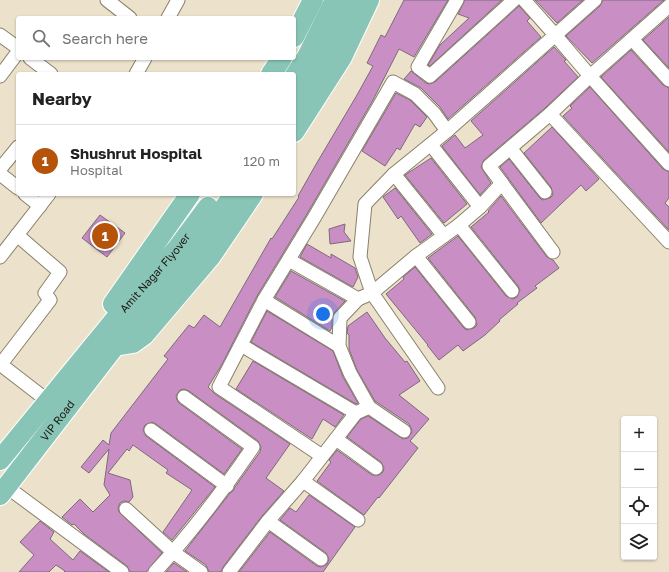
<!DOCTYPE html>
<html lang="en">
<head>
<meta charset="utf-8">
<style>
  body { margin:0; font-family:"Golos Text",sans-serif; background:#f2f2f2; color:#222 }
  .controls { position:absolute; right:12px; bottom:12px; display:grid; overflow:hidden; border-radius:4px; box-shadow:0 1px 3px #0004 }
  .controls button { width:36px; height:36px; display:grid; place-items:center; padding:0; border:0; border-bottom:1px solid #e0e0e0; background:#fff; color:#222; font:20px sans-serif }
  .you { position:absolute; left:323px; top:314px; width:14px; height:14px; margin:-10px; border:3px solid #fff; border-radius:50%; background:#1a73e8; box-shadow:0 0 0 6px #1a73e833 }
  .badge { display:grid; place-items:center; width:26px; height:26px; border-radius:50%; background:#b45309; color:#fff; font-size:13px; font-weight:700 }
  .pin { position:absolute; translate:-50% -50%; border:2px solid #fff; box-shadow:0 1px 4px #0006 }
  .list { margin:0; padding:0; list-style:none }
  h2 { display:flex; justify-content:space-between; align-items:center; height:52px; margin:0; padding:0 16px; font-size:17px }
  h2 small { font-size:13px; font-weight:400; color:#767676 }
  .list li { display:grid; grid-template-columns:26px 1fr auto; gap:12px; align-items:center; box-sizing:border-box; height:72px; padding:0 16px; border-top:1px solid #e0e0e0 }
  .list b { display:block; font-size:15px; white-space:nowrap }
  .list p { margin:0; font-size:13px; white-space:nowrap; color:#767676 }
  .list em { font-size:13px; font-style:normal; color:#767676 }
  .icon { flex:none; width:22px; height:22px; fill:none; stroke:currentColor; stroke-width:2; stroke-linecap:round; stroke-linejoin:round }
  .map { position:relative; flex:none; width:669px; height:572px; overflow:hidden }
  .search { position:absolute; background:#fff; box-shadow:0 1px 3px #0004; left:16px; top:16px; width:280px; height:44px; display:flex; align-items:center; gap:10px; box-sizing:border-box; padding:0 14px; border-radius:4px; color:#767676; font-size:15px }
  .panel { position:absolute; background:#fff; box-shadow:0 1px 3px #0004; left:16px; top:72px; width:280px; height:124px; border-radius:4px }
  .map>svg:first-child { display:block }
  .building { fill:#c98fc5; stroke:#7c6a7b }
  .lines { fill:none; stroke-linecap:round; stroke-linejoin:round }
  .minor-casing { stroke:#89806b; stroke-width:15 }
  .primary-casing { stroke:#fff; stroke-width:22 }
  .minor { stroke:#fff; stroke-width:13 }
  .primary { stroke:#89c5b6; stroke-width:20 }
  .labels { text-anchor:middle; stroke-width:3; stroke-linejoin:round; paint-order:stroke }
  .street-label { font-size:11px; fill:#1a170f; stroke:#ece2cb }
</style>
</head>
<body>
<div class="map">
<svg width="669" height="572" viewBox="0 0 669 572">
  <rect width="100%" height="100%" fill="#ece2cb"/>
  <g class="building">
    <path d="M404 0H448L414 57 399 49 373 100 307 214 257 296 221 366 208 387 215 394 290 444 266 478 284 491 262 516 223 567 221 572H209L206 565 185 551 230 493 233 491 235 487 260 452 261 447 258 441 189 391 184 389 180 390 176 396 177 400 179 403 242 449 224 474 156 424 152 422 145 425 143 430 146 436 215 487 172 540 163 532 192 490 166 473 168 470 133 445 129 451 127 449 108 473 130 480 133 497 129 502 124 501 120 503 118 508 119 512 162 553 146 572H130L127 566 84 534 74 524 72 525 62 517 80 499 93 512 110 495 104 485 109 449 89 473 81 467 103 440 109 445 111 433 168 359 164 356 189 325 194 328 204 315 220 327 271 238 272 239 299 197 298 196 315 166 357 95 373 66 367 63 381 35 385 37Z"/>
    <path d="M465 0H502L430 66 428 65 440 45 469 18 458 14Z"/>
    <path d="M535 0H583L557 23Z"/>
    <path d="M603 0H664L592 63 566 36 600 6Z"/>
    <path d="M519 6 530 18 527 21 541 37 448 119 440 107 421 88 404 79 411 71 426 83 429 84 435 82Z"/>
    <path d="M669 17V68L643 40Z"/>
    <path d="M554 47 566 60 564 61 578 77 545 108 484 160 481 167 491 183 480 195 442 146 455 135 465 148 483 135 471 121Z"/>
    <path d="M631 50 663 85 669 88V152L601 77Z"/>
    <path d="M590 87 663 169 669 172V198L665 203 669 207V230L563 116 572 108 570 106Z"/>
    <path d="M396 93 410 100 427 117 420 127 415 124 400 150 397 148 385 166 362 151Z"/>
    <path d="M552 127 599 179 586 191 581 185 541 223 500 167 509 159 539 197 542 200 550 198 553 195 551 187 524 153Z"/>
    <path d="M431 158 467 204 444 223 405 175Z"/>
    <path d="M395 188 432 234 420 243 401 216 398 219 383 197Z"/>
    <path d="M501 196 547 257 553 260 559 268 535 286 537 288 517 303 518 304 499 320 500 321 485 335 463 351 458 345 439 360 427 345H428L386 294 404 279 403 277 415 267 463 327 466 330 474 328 477 325 475 317 428 258 458 236 506 296 513 299 517 297 520 290 518 286 471 227 489 212 488 211Z"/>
    <path d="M100 215 125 233 107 257 82 238Z"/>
    <path d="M345 224 344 232 351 241 330 244 329 229Z"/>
    <path d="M307 244 331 258V254L355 268 358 277 353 287 300 257Z"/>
    <path d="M291 271 345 301 334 313 332 318V327L330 331 275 297Z"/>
    <path d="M267 311 333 351 343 377 358 403 356 404 251 342Z"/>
    <path d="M367 312 385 338 405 362 407 361 420 381 399 395 429 419 410 441 418 448 379 498 378 497 364 515 317 481 331 462 329 460 337 450 372 475H379L383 472 384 468 381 462 347 437 361 419 368 416 403 439 408 438 412 432 411 428 409 424 375 401 357 370 349 349V335L347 333 348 326Z"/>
    <path d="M253 361 344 415 335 427 323 419 312 439 236 389Z"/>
    <path d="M309 495 355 527 323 572H239L270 532 317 566 321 567 327 564 329 559 326 553 280 520 290 508 296 512Z"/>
    <path d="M40 521 54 532 50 539 73 560 80 551 109 572H64L65 571 56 565 49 572H19L34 555 20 542Z"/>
    <path d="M174 563 187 572H166Z"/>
  </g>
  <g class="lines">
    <defs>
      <g id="minor">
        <path d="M107 0 130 18"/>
        <path d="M457 0 418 67 430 76 514 0"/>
        <path d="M524 0 556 36 590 76 669 164"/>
        <path d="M168 18 178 0"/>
        <path d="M0 35 18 48"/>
        <path d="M632 39 669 80"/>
        <path d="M30 58 51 74"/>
        <path d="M136 74 145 58"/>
        <path d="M0 76 18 52"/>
        <path d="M550 114 669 242"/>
        <path d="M447 131 595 0"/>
        <path d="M431 145 480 207"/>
        <path d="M511 149 545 192"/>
        <path d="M0 169 18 147"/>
        <path d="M0 174 18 188"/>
        <path d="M394 174 444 236"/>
        <path d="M25 194 40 206"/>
        <path d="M459 225 512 291"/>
        <path d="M553 252 489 166 550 114 590 76 669 6"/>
        <path d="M416 256 469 322"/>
        <path d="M0 257 49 194"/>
        <path d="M289 260 358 299"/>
        <path d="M264 300 339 346"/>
        <path d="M241 345 356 413"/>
        <path d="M0 364 48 401"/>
        <path d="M1 364 50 300 45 293 60 272 17 235"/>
        <path d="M369 407 404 431"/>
        <path d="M151 430 227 486"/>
        <path d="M336 439 376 468"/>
        <path d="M322 456 219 387 264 300 314 218 393 82 415 94 434 113 447 131 394 174 365 204 360 257 372 293 438 388"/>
        <path d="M303 481 358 520"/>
        <path d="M7 487 122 572"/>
        <path d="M126 509 173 552 201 572"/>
        <path d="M268 521 321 559"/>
        <path d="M155 572C191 533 223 491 253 447L184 397"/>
        <path d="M229 572 268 521 303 481 356 413 369 407 350 373 339 346 340 318 358 299 372 293 416 256 459 225 480 207 502 183"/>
      </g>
      <g id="primary">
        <path d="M294 37 313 0"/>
        <path d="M271 74 282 58"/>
        <path d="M294 77 307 57 335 0"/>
        <path d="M294 103 318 66 355 0"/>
        <path d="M294 132 342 57 369 0"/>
        <path d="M113 304 190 194"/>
        <path d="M115 346 133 343 144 335 211 256 253 194"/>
        <path id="s1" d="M0 460 121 312 176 250 208 207"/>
        <path id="s2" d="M0 495 115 346 190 255 234 194"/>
      </g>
    </defs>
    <use href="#minor" class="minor-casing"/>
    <use href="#primary" class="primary-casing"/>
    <use href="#minor" class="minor"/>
    <use href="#primary" class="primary"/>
  </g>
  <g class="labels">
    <g class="street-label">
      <text dy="4" stroke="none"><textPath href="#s1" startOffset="243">Amit Nagar Flyover</textPath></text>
      <text dy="4" stroke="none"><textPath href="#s2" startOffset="94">VIP Road</textPath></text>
    </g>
  </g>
</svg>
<div class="controls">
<button>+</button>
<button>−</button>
<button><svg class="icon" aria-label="locate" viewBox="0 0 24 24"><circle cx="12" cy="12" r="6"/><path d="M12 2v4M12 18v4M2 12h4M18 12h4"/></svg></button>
<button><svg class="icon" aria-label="layers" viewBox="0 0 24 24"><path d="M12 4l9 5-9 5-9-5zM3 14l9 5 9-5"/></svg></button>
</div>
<div class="you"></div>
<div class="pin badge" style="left:105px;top:236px">1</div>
<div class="search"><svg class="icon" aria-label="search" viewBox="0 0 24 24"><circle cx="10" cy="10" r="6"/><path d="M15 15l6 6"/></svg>Search here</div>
<section class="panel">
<h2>Nearby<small></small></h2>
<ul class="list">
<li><span class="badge">1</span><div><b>Shushrut Hospital</b><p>Hospital</p></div><em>120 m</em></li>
</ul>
</section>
</div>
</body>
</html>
